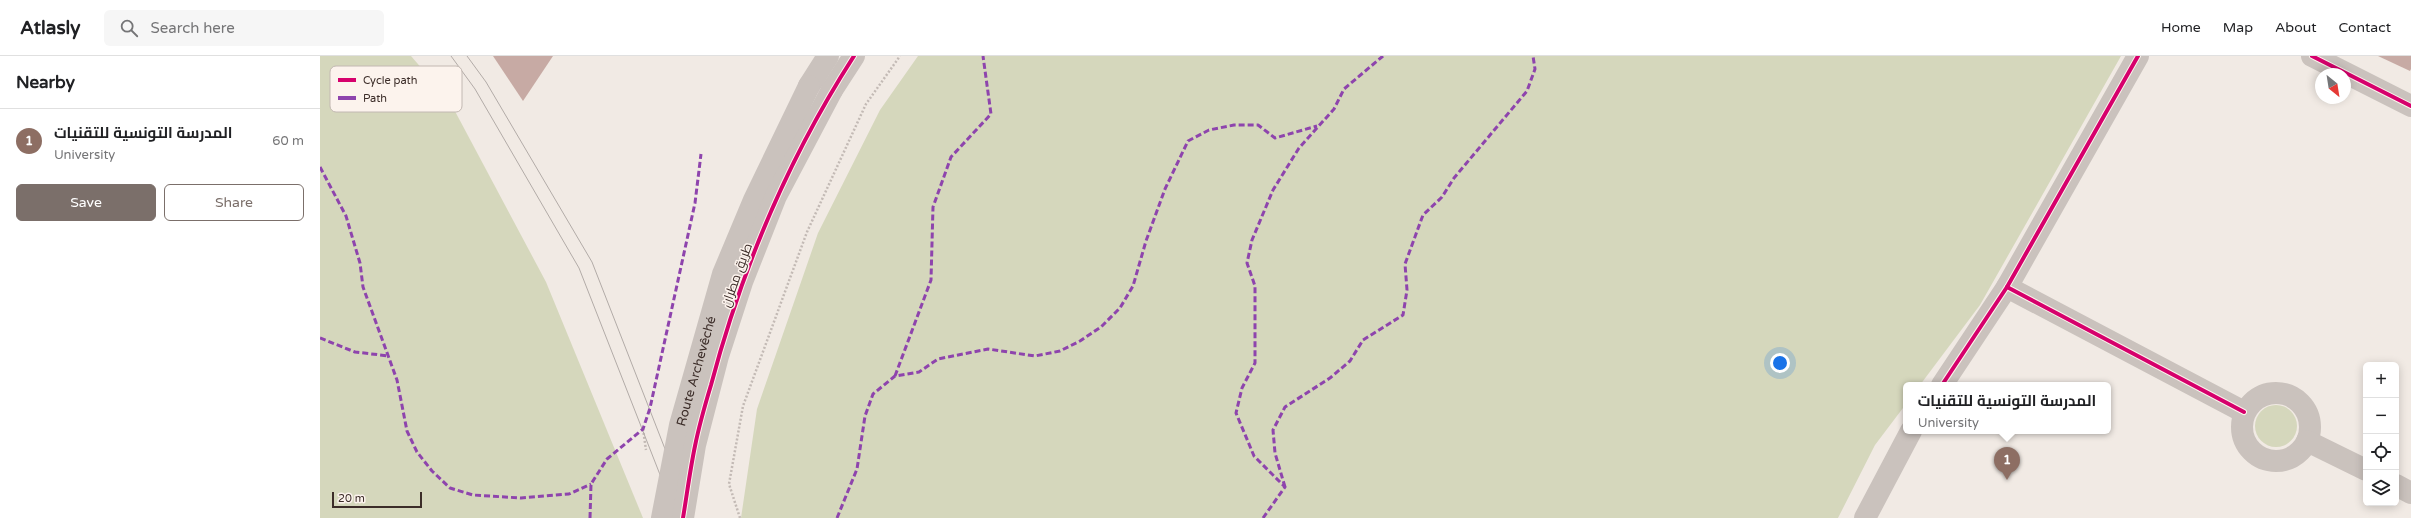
<!DOCTYPE html>
<html lang="en">
<head>
<meta charset="utf-8">
<style>
  body { margin:0; font-family:"Varela Round",Cairo,sans-serif; background:#f6f6f6; color:#202124 }
  .controls { position:absolute; right:12px; bottom:12px; display:grid; overflow:hidden; border-radius:6px; box-shadow:0 2px 10px #0003 }
  .controls button { width:36px; height:36px; display:grid; place-items:center; padding:0; border:0; border-bottom:1px solid #e0e0e0; background:#fff; color:#202124; font:20px sans-serif }
  .compass { position:absolute; left:1995px; top:12px; width:36px; height:36px; border-radius:50%; background:#fff; box-shadow:0 2px 10px #0003; rotate:150deg }
  .scale { position:absolute; left:12px; bottom:10px; width:90px; box-sizing:border-box; padding-left:4px; border:2px solid #3c2d29; border-top:0; font-size:11px; line-height:14px; white-space:nowrap; color:#3c2d29; -webkit-text-stroke:3px #fcf3ed; paint-order:stroke }
  .you { position:absolute; left:1460px; top:307px; width:14px; height:14px; margin:-10px; border:3px solid #fff; border-radius:50%; background:#1a73e8; box-shadow:0 0 0 6px #1a73e833 }
  .badge { display:grid; place-items:center; width:26px; height:26px; border-radius:50%; background:#7b6f6a; color:#fff; font-size:13px; font-weight:700 }
  .pin { position:absolute; translate:-50% -33px; filter:drop-shadow(0 1px 2px #0008) }
  .pin::after { content:''; position:absolute; top:21px; width:14px; height:12px; background:inherit; clip-path:polygon(0 0,100% 0,50% 100%) }
  .popup { position:absolute; left:1583px; top:326px; width:208px; height:52px; box-sizing:border-box; display:grid; place-content:center; border-radius:6px; background:#fff; filter:drop-shadow(0 1px 3px #0005); font-size:13px; white-space:nowrap; color:#757577 }
  .popup b { font-size:15px; color:#202124 }
  .popup::after { content:''; position:absolute; left:50%; top:100%; margin-left:-8px; border:8px solid transparent; border-top-color:#fff }
  .list { margin:0; padding:0; list-style:none }
  h2 { display:flex; justify-content:space-between; align-items:center; height:52px; margin:0; padding:0 16px; font-size:17px }
  h2 small { font-size:13px; font-weight:400; color:#757577 }
  .list li { display:grid; grid-template-columns:26px 1fr auto; gap:12px; align-items:center; box-sizing:border-box; height:64px; padding:0 16px; border-top:1px solid #e0e0e0 }
  .list b { display:block; font-size:15px; white-space:nowrap }
  .list p { margin:0; font-size:13px; white-space:nowrap; color:#757577 }
  .list em { font-size:13px; font-style:normal; color:#757577 }
  .actions { display:flex; gap:8px; padding:12px 16px }
  .actions a { flex:1; padding:9px 0; border:1px solid #7b6f6a; border-radius:6px; text-align:center; font-size:14px; color:#7b6f6a }
  .actions .main { background:#7b6f6a; color:#fff }
  .icon { flex:none; width:22px; height:22px; fill:none; stroke:currentColor; stroke-width:2; stroke-linecap:round; stroke-linejoin:round }
  .map { position:relative; flex:none; width:2091px; height:462px; overflow:hidden }
  header { display:flex; align-items:center; gap:24px; box-sizing:border-box; height:56px; padding:0 20px; background:#fff; border-bottom:1px solid #e0e0e0 }
  header strong { font-size:19px }
  nav { display:flex; gap:22px; margin-inline-start:auto; font-size:14px }
  .search { width:280px; height:36px; background:#f6f6f6; display:flex; align-items:center; gap:10px; box-sizing:border-box; padding:0 14px; border-radius:6px; color:#757577; font-size:15px }
  main { display:flex }
  aside { flex:1; background:#fff }
  .map>svg:first-child { display:block }
  .green { fill:#d5d7bc }
  .building { fill:#c7aaa4 }
  .lines { fill:none; stroke-linecap:round; stroke-linejoin:round }
  .path { stroke:#c3bab5; stroke-width:2.5; stroke-dasharray:2 2; stroke-linecap:butt }
  .minor { stroke:#cac2bd; stroke-width:22 }
  .tram { stroke:#b2aba7; stroke-width:1 }
  .minor-bridge { stroke:#cac2bd; stroke-width:22 }
  .quiet { stroke:#8e44ad; stroke-width:3; stroke-dasharray:6 3; stroke-linecap:butt }
  .cycleway-casing { stroke:#fcf3ed; stroke-width:6 }
  .cycleway { stroke:#d6006c; stroke-width:4 }
  .labels { text-anchor:middle; stroke-width:3; stroke-linejoin:round; paint-order:stroke }
  .street-label { font-size:13px; fill:#3c2d29; stroke:#fcf3ed }
  .key { fill:#fcf3ed; stroke:#c2b8b2; stroke-width:1 }
  .key-label { font-size:11px; fill:#3c2d29 }
</style>
</head>
<body>
<header>
<strong>Atlasly</strong>
<div class="search"><svg class="icon" aria-label="search" viewBox="0 0 24 24"><circle cx="10" cy="10" r="6"/><path d="M15 15l6 6"/></svg>Search here</div>
<nav><a>Home</a><a>Map</a><a>About</a><a>Contact</a></nav>
</header>
<main>
<aside>
<h2>Nearby<small></small></h2>
<ul class="list">
<li><span class="badge" style="background:#8d6e63">1</span><div><b>المدرسة التونسية للتقنيات</b><p>University</p></div><em>60 m</em></li>
</ul>
<div class="actions"><a class="main">Save</a><a>Share</a></div>
</aside>
<div class="map">
<svg width="2091" height="462" viewBox="0 0 2091 462">
  <rect width="100%" height="100%" fill="#f1eae4"/>
  <g class="green">
    <path d="M0 0H91L129 44 226 226 323 462H0Z"/>
    <path d="M598 0H1801L1660 249 1600 329H1586V348L1555 389 1518 462H421L437 353 498 177 560 54Z"/>
    <circle cx="1956" cy="370" r="21"/>
  </g>
  <g class="building">
    <path d="M173 0H233L203 45Z"/>
    <path d="M2058 0H2091V13L2090 15Z"/>
  </g>
  <g class="lines">
    <g class="path">
      <path d="M323 373 326 394"/>
      <path d="M420 462 409 428 423 350 487 176 546 48 580 0"/>
    </g>
    <g class="minor">
      <path d="M1992 0 2091 50"/>
      <path d="M489 30 508 0"/>
      <path d="M512 34 534 0"/>
      <path d="M1687 231 1924 356"/>
      <path d="M1622 329 1687 231 1818 0"/>
      <circle cx="1956" cy="371" r="34"/>
      <path d="M1987 385 2046 414"/>
      <path d="M2076 429 2091 437"/>
      <path d="M1545 462 1591 375"/>
    </g>
    <g class="tram">
      <path d="M131 0 155 33 259 212 357 462"/>
      <path d="M147 0 166 26 272 206 372 462"/>
    </g>
    <g class="minor-bridge">
      <path id="s1" d="M342 462 360 369 403 218 434 144 489 30"/>
      <path d="M363 462 375 389 398 300 422 226 456 140 512 34"/>
    </g>
    <g class="quiet">
      <path d="M0 111 26 160 40 207 43 231 77 324 87 375 97 396 112 415 130 432 153 439 201 442 249 438 271 428"/>
      <path d="M0 282 35 296 69 300"/>
      <path d="M575 320 611 224 613 151 631 101 671 58 663 0"/>
      <path d="M965 431 955 397 953 374 965 351 1010 322 1030 305 1043 284 1083 259 1087 234 1085 208 1103 159 1122 141 1134 122 1207 35 1215 13 1213 0"/>
      <path d="M270 462 271 428 287 403 323 373 330 352 375 147 381 98"/>
      <path d="M517 462 537 413 545 360 553 338 575 320 599 316 618 303 668 293 715 300 740 295 760 285 781 271 800 252 813 230 826 185 845 133 868 85 889 74 914 69H938L955 82 997 70"/>
      <path d="M943 462 965 431 934 400 916 357 922 332 935 307V230L927 207 932 184 953 134 979 92 1014 53 1024 33 1063 0"/>
    </g>
    <defs>
      <g id="cycleway">
        <path d="M1992 0 2091 50"/>
        <path d="M1687 231 1924 356"/>
        <path d="M1622 329 1687 231 1818 0"/>
        <path d="M363 462C367 438 370 414 375 390 379 370 385 349 391 329 422 212 469 101 534 0"/>
      </g>
    </defs>
    <use href="#cycleway" class="cycleway-casing"/>
    <use href="#cycleway" class="cycleway"/>
  </g>
  <g class="labels">
    <g class="street-label">
      <text transform="translate(416 219) rotate(-70)" y="5">طريق مطران</text>
      <text dy="5" stroke="none"><textPath href="#s1" startOffset="151">Route Archevêché</textPath></text>
    </g>
  </g>
  <rect x="10" y="10" width="132" height="46" rx="6" class="key"/>
  <rect x="18" y="22" width="18" height="4" fill="#d6006c"/>
  <rect x="18" y="40" width="18" height="4" fill="#8e44ad"/>
  <g class="key-label">
    <text x="43" y="28">Cycle path</text>
    <text x="43" y="46">Path</text>
  </g>
</svg>
<div class="controls">
<button>+</button>
<button>−</button>
<button><svg class="icon" aria-label="locate" viewBox="0 0 24 24"><circle cx="12" cy="12" r="6"/><path d="M12 2v4M12 18v4M2 12h4M18 12h4"/></svg></button>
<button><svg class="icon" aria-label="layers" viewBox="0 0 24 24"><path d="M12 4l9 5-9 5-9-5zM3 14l9 5 9-5"/></svg></button>
</div>
<svg class="compass" viewBox="-18 -18 36 36"><path d="M0-13l5 13h-10z" fill="#e53935"/><path d="M0 13l5-13h-10z" fill="#757577"/></svg>
<div class="scale">20 m</div>
<div class="you"></div>
<div class="pin badge" style="left:1687px;top:424px;background:#8d6e63">1</div>
<div class="popup"><b>المدرسة التونسية للتقنيات</b>University</div>
</div>
</main>
</body>
</html>
